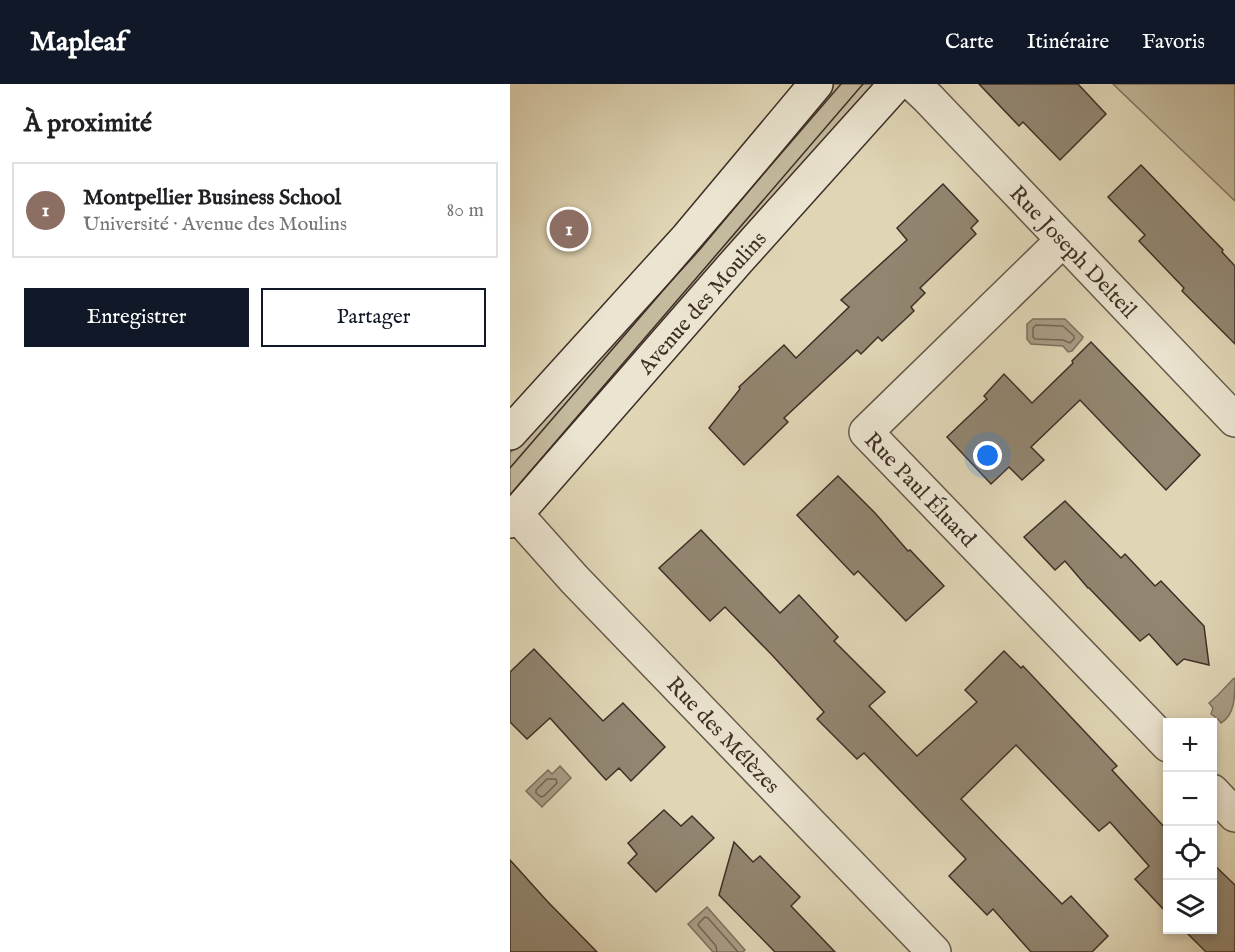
<!DOCTYPE html>
<html lang="fr">
<head>
<meta charset="utf-8">
<style>
  body { margin:0; font-family:"IM FELL English",serif; background:#f2f2f2; color:#202124 }
  .controls { position:absolute; right:18px; bottom:18px; display:grid; overflow:hidden; border-radius:0px; box-shadow:0 3px 9px #0003 }
  .controls button { width:54px; height:54px; display:grid; place-items:center; padding:0; border:0; border-bottom:2px solid #e0e0e0; background:#fff; color:#202124; font:30px sans-serif }
  .you { position:absolute; left:478px; top:372px; width:21px; height:21px; margin:-15px; border:4px solid #fff; border-radius:50%; background:#1a73e8; box-shadow:0 0 0 9px #1a73e833 }
  .badge { display:grid; place-items:center; width:39px; height:39px; border-radius:50%; background:#111827; color:#fff; font-size:20px; font-weight:700 }
  .pin { position:absolute; translate:-50% -50%; border:3px solid #fff; box-shadow:0 2px 6px #0006 }
  .list { margin:0; padding:0; list-style:none }
  h2 { display:flex; justify-content:space-between; align-items:center; height:78px; margin:0; padding:0 24px; font-size:26px }
  h2 small { font-size:20px; font-weight:400; color:#757577 }
  .list li { display:grid; grid-template-columns:39px 1fr auto; gap:18px; align-items:center; box-sizing:border-box; height:96px; margin:0 12px 12px; padding:0 12px; border:2px solid #e0e0e0; border-radius:0px }
  .list b { display:block; font-size:22px; white-space:nowrap }
  .list p { margin:0; font-size:20px; white-space:nowrap; color:#757577 }
  .list em { font-size:20px; font-style:normal; color:#757577 }
  .actions { display:flex; gap:12px; padding:18px 24px }
  .actions a { flex:1; padding:14px 0; border:2px solid #111827; border-radius:0px; text-align:center; font-size:21px; color:#111827 }
  .actions .main { background:#111827; color:#fff }
  .icon { flex:none; width:33px; height:33px; fill:none; stroke:currentColor; stroke-width:2; stroke-linecap:round; stroke-linejoin:round }
  .map { position:relative; flex:none; width:725px; height:868px; overflow:hidden }
  header { display:flex; align-items:center; gap:36px; box-sizing:border-box; height:84px; padding:0 30px; background:#111827; color:#fff }
  header strong { font-size:28px }
  nav { display:flex; gap:33px; margin-inline-start:auto; font-size:21px }
  main { display:flex }
  aside { flex:1; background:#fff }
  .map>svg:first-child { display:block }
  .green { fill:#c4ba9e; stroke:#817462; stroke-width:1.5 }
  .water { fill:#a99d85; stroke:#7e715f; stroke-width:1.5 }
  .lines { fill:none; stroke-linecap:round; stroke-linejoin:round }
  .shore { stroke:#746656; stroke-width:1.5 }
  .building { fill:#928671; stroke:#3e2f26; stroke-width:1.5 }
  .street-casing { stroke:#66594a; stroke-width:36 }
  .secondary-casing { stroke:#3e2f26; stroke-width:36 }
  .street { stroke:#ebe4d0; stroke-width:33 }
  .secondary { stroke:#ebe4d0; stroke-width:33 }
  .tram { stroke:#3e2f26; stroke-width:1.5 }
  .labels { text-anchor:middle; stroke-width:4.5; stroke-linejoin:round; paint-order:stroke }
  .street-label { font-size:22px; fill:#3e2f26; stroke:#ebe4d0 }
</style>
</head>
<body>
<header>
<strong>Mapleaf</strong>
<nav><a>Carte</a><a>Itinéraire</a><a>Favoris</a></nav>
</header>
<main>
<aside>
<h2>À proximité<small></small></h2>
<ul class="list">
<li><span class="badge" style="background:#8d6e63">1</span><div><b>Montpellier Business School</b><p>Université · Avenue des Moulins</p></div><em>80 m</em></li>
</ul>
<div class="actions"><a class="main">Enregistrer</a><a>Partager</a></div>
</aside>
<div class="map">
<svg width="725" height="868" viewBox="0 0 725 868">
  <rect width="100%" height="100%" fill="#e0d6b6"/>
  <filter id="stains"><feTurbulence type="fractalNoise" baseFrequency=".00333" numOctaves="4"/><feColorMatrix values="0 0 0 0 .2 0 0 0 0 .09 0 0 0 0 .02 0 0 0 .5 -.17"/></filter>
  <radialGradient id="worn" r=".72"><stop offset=".6" stop-color="#630" stop-opacity="0"/><stop offset="1" stop-color="#630" stop-opacity=".3"/></radialGradient>
  <g class="green">
    <path d="M317 0H364L0 423V369Z"/>
    <path d="M603 0H725V117Z"/>
  </g>
  <g class="water">
    <path d="M523 235H555L573 253 572 255 562 267 558 268 553 262 521 260 517 255V240Z"/>
    <path d="M725 594C725 612 725 631 711 639L708 635 701 630 703 624 699 619 708 611 723 595Z"/>
    <path d="M50 682 61 694 32 723 16 707 38 686 42 690Z"/>
    <path d="M197 823 235 866 233 868H203L178 840Z"/>
  </g>
  <g class="lines">
    <g class="shore">
      <path d="M526 241 553 242 564 252V255L560 259 553 256 525 255 523 253V244Z"/>
      <path d="M37 695H46L47 699 34 712 31 713 26 709V706Z"/>
      <path d="M207 868 206 862 188 841 189 839 195 833 198 834 228 868"/>
    </g>
  </g>
  <g class="building">
    <path d="M469 0H568L596 30 550 76 513 38 509 42Z"/>
    <path d="M631 81 713 166 712 168 725 182V260L672 207 674 204 629 157 635 151 598 113Z"/>
    <path d="M433 100 468 137 461 144 466 150 410 204 415 209 401 223 404 227 372 257 368 253 351 270 347 266 274 334 278 338 234 381 199 344 230 305 229 303 274 261 286 274 339 223 331 216 397 156 387 144Z"/>
    <path d="M581 258 690 371 656 406 570 316 521 363 534 376 512 396 499 383 481 400 437 353 477 315 474 312 494 290 522 319 563 279 562 277Z"/>
    <path d="M328 392 365 429 398 467 400 466 434 502 396 537 348 487 344 491 287 431Z"/>
    <path d="M555 417 611 474 615 470 645 502 651 497 694 542 699 581 674 575 667 581 639 550 630 557 579 504H578L555 477 545 486 514 453Z"/>
    <path d="M191 446 270 529 289 511 328 553 324 557 375 608 359 622 407 672 467 618 455 606 494 567 511 584 513 582 607 682 602 686 657 746V829L625 795 639 782 600 738 589 747 506 661 451 715 552 820 561 812 598 852 582 868H521L483 825 477 831 439 792 456 775 354 669 347 675 307 635 314 628 262 571 215 523 200 537 149 484Z"/>
    <path d="M24 565 93 637 113 619 155 663 121 697 109 684 96 696 40 634 17 655 0 638V588Z"/>
    <path d="M154 726 171 742 182 732 204 754 146 808 118 779 127 770 118 759Z"/>
    <path d="M224 758 243 778 250 772 290 813 281 822 325 868H265L209 811Z"/>
    <path d="M0 776 37 817 87 868H0Z"/>
    <path d="M702 779 725 801V868H696L674 846H702Z"/>
  </g>
  <g class="lines">
    <defs>
      <g id="street">
        <path id="s1" d="M403 0 418 14 725 336"/>
        <path id="s2" d="M553 156 356 348 658 661"/>
        <path id="s3" d="M6 430 65 496 424 868"/>
        <path d="M702 707 725 731"/>
      </g>
      <g id="secondary">
        <path d="M0 349 177 154 306 0"/>
        <path id="s4" d="M0 437 228 176 386 0"/>
      </g>
    </defs>
    <use href="#street" class="street-casing"/>
    <use href="#secondary" class="secondary-casing"/>
    <use href="#street" class="street"/>
    <use href="#secondary" class="secondary"/>
    <g class="tram">
      <path d="M0 384 331 0"/>
      <path d="M0 411 353 0"/>
    </g>
  </g>
  <g class="labels">
    <g class="street-label">
      <text dy="8" stroke="none"><textPath href="#s1" startOffset="232">Rue Joseph Delteil</textPath></text>
      <text dy="8" stroke="none"><textPath href="#s4" startOffset="291">Avenue des Moulins</textPath></text>
      <text dy="8" stroke="none"><textPath href="#s2" startOffset="354">Rue Paul Éluard</textPath></text>
      <text dy="8" stroke="none"><textPath href="#s3" startOffset="303">Rue des Mélèzes</textPath></text>
    </g>
  </g>
  <rect width="100%" height="100%" filter="url(#stains)"/>
  <rect width="100%" height="100%" fill="url(#worn)"/>
</svg>
<div class="controls">
<button>+</button>
<button>−</button>
<button><svg class="icon" aria-label="locate" viewBox="0 0 24 24"><circle cx="12" cy="12" r="6"/><path d="M12 2v4M12 18v4M2 12h4M18 12h4"/></svg></button>
<button><svg class="icon" aria-label="layers" viewBox="0 0 24 24"><path d="M12 4l9 5-9 5-9-5zM3 14l9 5 9-5"/></svg></button>
</div>
<div class="you"></div>
<div class="pin badge" style="left:59px;top:145px;background:#8d6e63">1</div>
</div>
</main>
</body>
</html>
